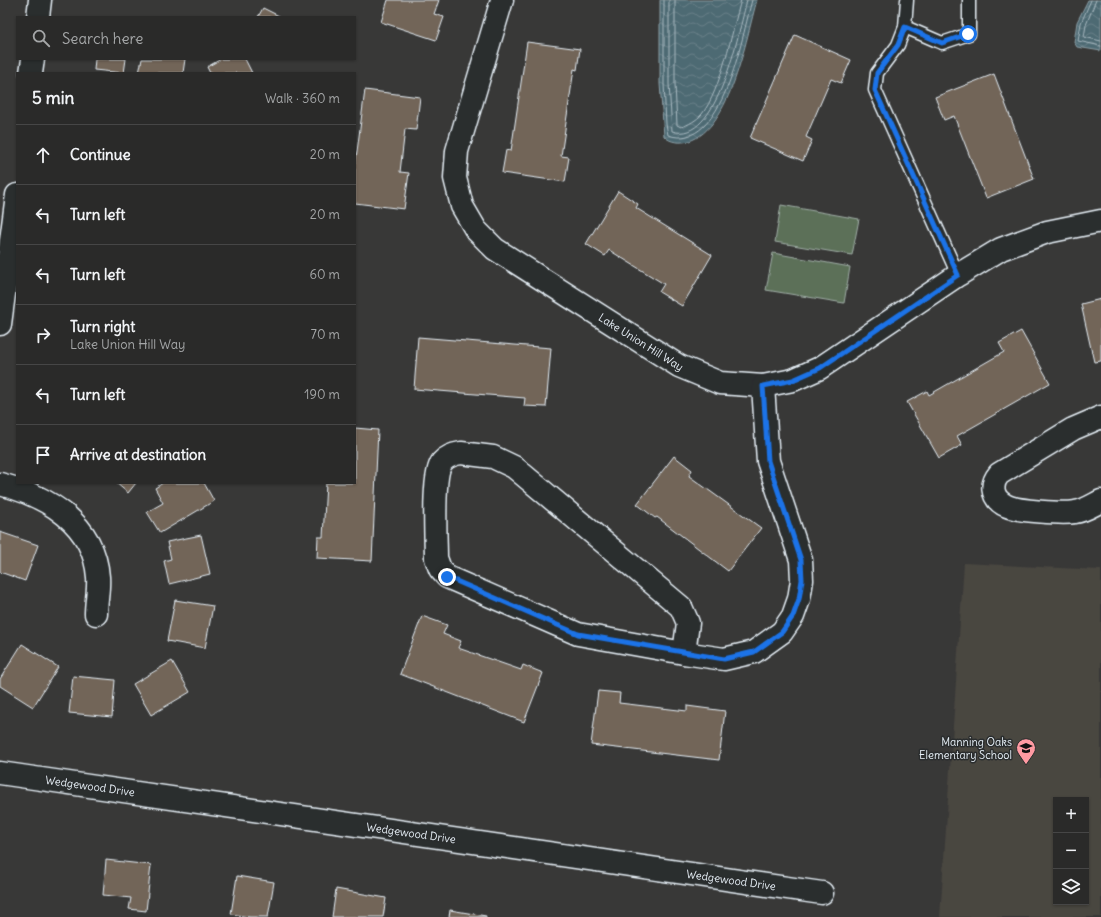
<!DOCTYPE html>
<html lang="en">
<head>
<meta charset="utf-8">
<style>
  body { margin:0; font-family:Delius,sans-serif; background:#363635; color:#f1f3f6 }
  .controls { position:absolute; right:12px; bottom:12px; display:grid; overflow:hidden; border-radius:0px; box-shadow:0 1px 3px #0004 }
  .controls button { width:36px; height:36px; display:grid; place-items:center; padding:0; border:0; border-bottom:1px solid #464646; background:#2a2a29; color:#f1f3f6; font:20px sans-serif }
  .stop { position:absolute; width:12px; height:12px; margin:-9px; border:3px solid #1a73e8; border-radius:50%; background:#fff }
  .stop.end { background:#1a73e8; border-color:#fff; box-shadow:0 1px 4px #0008 }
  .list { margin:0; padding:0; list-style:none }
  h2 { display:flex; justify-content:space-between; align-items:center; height:52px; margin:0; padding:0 16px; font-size:17px }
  h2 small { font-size:13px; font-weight:400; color:#a5a7a8 }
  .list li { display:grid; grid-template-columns:26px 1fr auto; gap:12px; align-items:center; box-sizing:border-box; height:60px; padding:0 16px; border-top:1px solid #464646 }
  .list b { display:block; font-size:15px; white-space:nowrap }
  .list p { margin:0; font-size:13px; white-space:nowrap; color:#a5a7a8 }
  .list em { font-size:13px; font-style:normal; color:#a5a7a8 }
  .icon { flex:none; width:22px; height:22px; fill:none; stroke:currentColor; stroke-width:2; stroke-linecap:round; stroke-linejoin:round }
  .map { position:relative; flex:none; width:1101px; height:917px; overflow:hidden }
  .search { position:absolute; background:#2a2a29; box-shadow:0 1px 3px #0004; left:16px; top:16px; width:340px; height:44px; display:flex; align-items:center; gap:10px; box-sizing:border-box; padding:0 14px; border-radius:0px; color:#a5a7a8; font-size:15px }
  .panel { position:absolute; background:#2a2a29; box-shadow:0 1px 3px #0004; left:16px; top:72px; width:340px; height:412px; border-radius:0px }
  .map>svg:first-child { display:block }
  .built { fill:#494641; fill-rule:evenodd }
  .pitch { fill:#5b6f59; stroke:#a2b0a8 }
  .water { fill:url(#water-waves); stroke:#8ca0a8 }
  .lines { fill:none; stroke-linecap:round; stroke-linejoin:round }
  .shore { stroke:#aabbc3; stroke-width:1 }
  .building { fill:#726559; stroke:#e8f1f8 }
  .lane-casing { stroke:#e8f1f8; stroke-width:15 }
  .street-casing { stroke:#e8f1f8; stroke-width:25 }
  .lane { stroke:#2a2d2e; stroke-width:12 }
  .street { stroke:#2a2d2e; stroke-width:22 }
  .route { stroke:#1a73e8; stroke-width:5 }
  .labels { text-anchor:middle; stroke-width:3; stroke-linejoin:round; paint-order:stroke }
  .street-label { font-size:11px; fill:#e8f1f8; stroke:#2a2d2e }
  .poi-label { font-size:11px; fill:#e8f1f8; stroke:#2a2d2e; text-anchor:end }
</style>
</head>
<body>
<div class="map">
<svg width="1101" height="917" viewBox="0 0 1101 917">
  <defs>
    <pattern id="water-waves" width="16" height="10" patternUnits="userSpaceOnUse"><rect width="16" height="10" fill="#4e6a73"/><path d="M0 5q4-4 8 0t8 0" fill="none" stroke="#688088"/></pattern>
  </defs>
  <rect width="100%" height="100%" fill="#383837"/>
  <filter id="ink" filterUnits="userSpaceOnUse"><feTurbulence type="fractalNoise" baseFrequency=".025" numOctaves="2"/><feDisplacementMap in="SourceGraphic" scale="8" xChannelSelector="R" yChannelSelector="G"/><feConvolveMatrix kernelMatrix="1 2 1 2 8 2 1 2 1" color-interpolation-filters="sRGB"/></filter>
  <g filter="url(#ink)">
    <path class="built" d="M964 563 1101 570V917H940ZM1056 800H1086V902H1056Z"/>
    <g class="pitch">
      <path d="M781 205 859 219 852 255 775 242Z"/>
      <path d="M773 253 850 267 844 303 766 290Z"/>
    </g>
    <g class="water">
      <path d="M660 0H757C746 38 731 128 689 141 681 143 670 143 664 136L660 84Z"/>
      <path d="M1088 0H1101V51L1077 47 1074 42 1077 22Z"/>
    </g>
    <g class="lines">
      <g class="shore">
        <path d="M664 0V84L666 124 668 135C723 154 742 36 752 0"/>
        <path d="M669 0V84L672 131C718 146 739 30 747 0"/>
        <path d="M675 0V84L677 125 681 127C688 125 697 120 702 114 721 90 732 31 741 0"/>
        <path d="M1091 0 1081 23 1078 41 1101 46"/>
        <path d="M1096 0 1086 25 1084 37 1101 41"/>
      </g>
    </g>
    <g class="building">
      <path d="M388 0H439L434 14 444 17 436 40 381 22Z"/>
      <path d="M263 8 281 17H258Z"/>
      <path d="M795 35 851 60 841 83 831 79 806 137 812 140 803 161 750 138Z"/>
      <path d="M527 42 580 49 577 70 574 69 561 156 569 157 565 182 502 173 506 150 511 151Z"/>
      <path d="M95 59H126L124 73 94 70Z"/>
      <path d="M142 59H185L183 73H139Z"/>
      <path d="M221 59H245L252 73H210L207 67Z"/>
      <path d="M994 74 1034 179 986 198 954 116 944 120 935 97Z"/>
      <path d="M365 90 420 97 416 130 405 129 400 172 409 173 404 209 355 203V167Z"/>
      <path d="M618 191 638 204 636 208 712 255 682 306 659 292 664 284 609 250 605 256 586 244Z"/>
      <path d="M1101 299V361L1094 362 1081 304Z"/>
      <path d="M1021 331 1050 383 957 436 962 445 939 458 907 402 927 391 929 395 1004 352 999 343Z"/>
      <path d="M418 337 551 348 546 407 524 406 525 398 414 389Z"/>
      <path d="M355 428 378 430 372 561 317 558 318 537H323L326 483H355Z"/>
      <path d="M674 456 692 470 689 476 761 528 728 571 657 517 655 518 637 504Z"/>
      <path d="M116 483H136L128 493Z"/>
      <path d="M163 483H204L214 501 160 533 147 512 163 503 155 488Z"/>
      <path d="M0 532 38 545 25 581 0 572Z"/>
      <path d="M201 535 210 574 169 584 164 561 171 559 167 542Z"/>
      <path d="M175 600 213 606 205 648 167 641Z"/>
      <path d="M422 616 447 625 443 634 461 641 458 648 521 670 523 665 543 673 524 722 400 674Z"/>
      <path d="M22 644 58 667 33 707 0 686V679Z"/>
      <path d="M172 661 190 692 151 715 133 684Z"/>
      <path d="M73 676 115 680 112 717 69 713Z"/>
      <path d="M598 691 620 693 619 703 687 711V706L725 711 719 760 591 745Z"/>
      <path d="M106 860 151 865 146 911 129 909 131 898 103 895Z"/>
      <path d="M237 876 274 882 268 917H250L231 914Z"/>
      <path d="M336 889 386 898 383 917H332Z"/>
      <path d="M450 910 486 916V917H449Z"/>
    </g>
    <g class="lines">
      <defs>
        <g id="lane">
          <path d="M907 0 905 27 898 45 877 73 875 90 958 275"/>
          <path d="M905 27 942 43 969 34V0"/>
        </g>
        <g id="street">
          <path d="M502 0 457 151 455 178 462 206 476 230 495 249 679 366 720 383 763 386 793 380 820 368 958 275 1001 249 1047 232 1101 221"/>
          <path d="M38 17 40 0"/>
          <path d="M31 73 33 59"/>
          <path d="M0 324 17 195"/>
          <path d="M1101 417 1073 429 999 474C989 486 993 500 1007 506 1018 511 1063 514 1075 512 1084 511 1093 505 1101 501"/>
          <path d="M461 453 493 457 514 467 681 607 688 623 684 653 578 634 447 577 440 569 436 558C436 539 432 475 442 462 447 456 454 454 461 453Z"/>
          <path d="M0 484C47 496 94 523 98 577 99 589 96 602 96 614"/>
          <path d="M684 653 724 659 754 652 782 632 793 616 799 599 802 580 801 560 768 461 763 386"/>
          <path d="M0 773 822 893"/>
        </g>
      </defs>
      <use href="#lane" class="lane-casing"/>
      <use href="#street" class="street-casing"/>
      <use href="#lane" class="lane"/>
      <use href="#street" class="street"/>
    </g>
  </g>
  <g class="lines" filter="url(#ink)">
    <path class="route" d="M447 577 578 634 724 659 754 652 782 632 793 616 799 599 802 580 801 560 768 461 763 386 793 380 820 368 958 275 875 90 877 73 898 45 905 27 942 43 968 34"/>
  </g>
  <defs>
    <symbol id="school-pin" viewBox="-11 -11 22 30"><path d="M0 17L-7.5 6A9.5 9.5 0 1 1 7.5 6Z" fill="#ff9aa2" stroke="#2a2d2e"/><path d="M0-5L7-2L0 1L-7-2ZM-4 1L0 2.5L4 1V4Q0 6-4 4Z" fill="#111"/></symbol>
  </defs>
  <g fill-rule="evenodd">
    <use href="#school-pin" x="1015" y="737" width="22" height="30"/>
  </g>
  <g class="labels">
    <g class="street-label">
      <text transform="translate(641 342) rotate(32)" y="4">Lake Union Hill Way</text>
      <text transform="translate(90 786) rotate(8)" y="4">Wedgewood Drive</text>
      <text transform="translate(411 833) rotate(8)" y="4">Wedgewood Drive</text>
      <text transform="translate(731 880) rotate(8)" y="4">Wedgewood Drive</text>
    </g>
    <g class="poi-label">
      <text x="1012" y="746">Manning Oaks<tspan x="1012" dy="13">Elementary School</tspan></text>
    </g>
  </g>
</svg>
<div class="controls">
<button>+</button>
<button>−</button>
<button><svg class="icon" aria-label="layers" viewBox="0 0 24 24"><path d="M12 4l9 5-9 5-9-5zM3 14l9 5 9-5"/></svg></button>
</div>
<div class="stop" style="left:968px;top:34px"></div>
<div class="stop end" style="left:447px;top:577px"></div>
<div class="search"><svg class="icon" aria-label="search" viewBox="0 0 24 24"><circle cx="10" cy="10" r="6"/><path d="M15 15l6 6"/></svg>Search here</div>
<section class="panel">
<h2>5 min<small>Walk · 360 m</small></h2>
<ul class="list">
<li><svg class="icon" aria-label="ahead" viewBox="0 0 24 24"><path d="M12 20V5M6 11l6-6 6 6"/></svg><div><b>Continue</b></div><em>20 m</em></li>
<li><svg class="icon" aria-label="left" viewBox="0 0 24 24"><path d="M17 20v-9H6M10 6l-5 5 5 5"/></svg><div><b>Turn left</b></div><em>20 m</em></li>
<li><svg class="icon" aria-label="left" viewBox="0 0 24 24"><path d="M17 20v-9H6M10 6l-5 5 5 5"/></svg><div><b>Turn left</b></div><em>60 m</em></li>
<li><svg class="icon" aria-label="right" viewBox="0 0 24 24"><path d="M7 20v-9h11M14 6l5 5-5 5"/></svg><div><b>Turn right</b><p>Lake Union Hill Way</p></div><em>70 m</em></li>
<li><svg class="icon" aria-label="left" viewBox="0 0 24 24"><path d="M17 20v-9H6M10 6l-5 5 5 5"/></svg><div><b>Turn left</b></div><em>190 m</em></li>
<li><svg class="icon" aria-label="arrive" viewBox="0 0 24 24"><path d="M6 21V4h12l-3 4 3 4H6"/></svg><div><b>Arrive at destination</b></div></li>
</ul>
</section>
</div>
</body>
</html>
